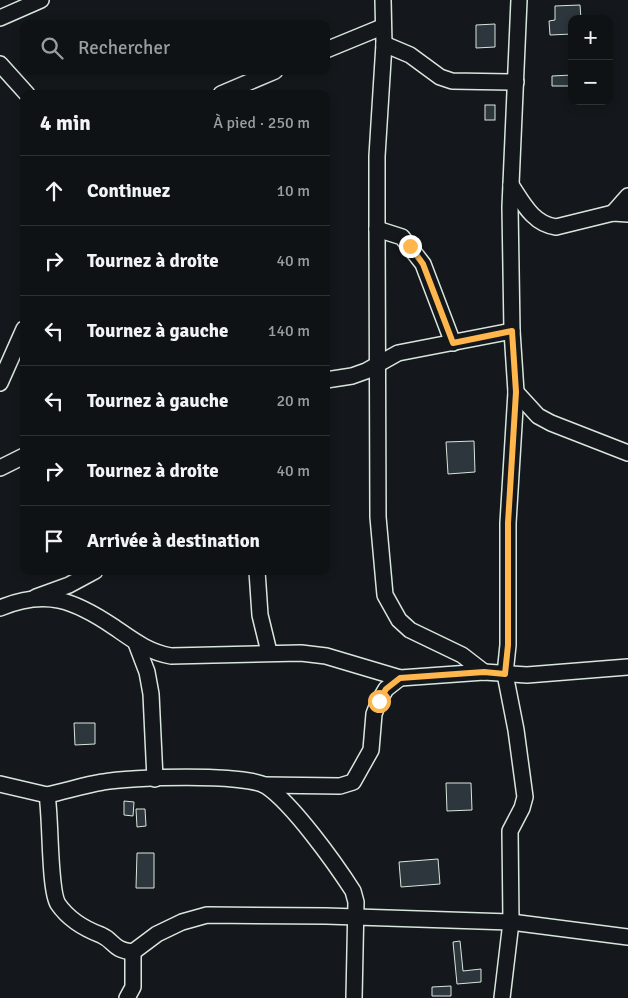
<!DOCTYPE html>
<html lang="fr">
<head>
<meta charset="utf-8">
<style>
  body { margin:0; font-family:Signika,sans-serif; background:#181b1e; color:#f1f3f6 }
  .controls { position:absolute; right:15px; top:15px; display:grid; overflow:hidden; border-radius:10px; box-shadow:0 2px 8px #0003 }
  .controls button { width:45px; height:45px; display:grid; place-items:center; padding:0; border:0; border-bottom:1px solid #2f3234; background:#0f1215; color:#f1f3f6; font:25px sans-serif }
  .stop { position:absolute; width:15px; height:15px; margin:-11px; border:4px solid #ffb74d; border-radius:50%; background:#fff }
  .stop.end { background:#ffb74d; border-color:#fff; box-shadow:0 1px 5px #0008 }
  .list { margin:0; padding:0; list-style:none }
  h2 { display:flex; justify-content:space-between; align-items:center; height:65px; margin:0; padding:0 20px; font-size:21px }
  h2 small { font-size:16px; font-weight:400; color:#9b9ea0 }
  .list li { display:grid; grid-template-columns:32px 1fr auto; gap:15px; align-items:center; box-sizing:border-box; height:70px; padding:0 20px; border-top:1px solid #2f3234 }
  .list b { display:block; font-size:19px; white-space:nowrap }
  .list em { font-size:16px; font-style:normal; color:#9b9ea0 }
  .icon { flex:none; width:28px; height:28px; fill:none; stroke:currentColor; stroke-width:2; stroke-linecap:round; stroke-linejoin:round }
  .map { position:relative; flex:none; width:628px; height:998px; overflow:hidden }
  .search { position:absolute; background:#0f1215; box-shadow:0 2px 8px #0003; left:20px; top:20px; width:310px; height:55px; display:flex; align-items:center; gap:12px; box-sizing:border-box; padding:0 18px; border-radius:10px; color:#9b9ea0; font-size:19px }
  .panel { position:absolute; background:#0f1215; box-shadow:0 2px 8px #0003; left:20px; top:90px; width:310px; height:485px; border-radius:10px }
  .map>svg:first-child { display:block }
  .building { fill:#2c363c; stroke:#d8e6dc }
  .lines { fill:none; stroke-linecap:round; stroke-linejoin:round }
  .minor-casing { stroke:#d8e6dc; stroke-width:18 }
  .minor { stroke:#14181c; stroke-width:15 }
  .route { stroke:#ffb74d; stroke-width:6 }
</style>
</head>
<body>
<div class="map">
<svg width="628" height="998" viewBox="0 0 628 998">
  <rect width="100%" height="100%" fill="#14181c"/>
  <g class="building">
    <path d="M580 5 581 19H572V34L550 35 549 21 555 20V6Z"/>
    <path d="M495 24V47L476 48V25Z"/>
    <path d="M572 75V86H552V76Z"/>
    <rect x="485" y="105" width="10" height="15"/>
    <path d="M474 441 475 472 448 474 446 442Z"/>
    <path d="M74 723H95V744L75 745Z"/>
    <path d="M446 783H471L472 810 447 811Z"/>
    <path d="M124 801 134 802 133 816 124 815Z"/>
    <path d="M136 809H145L146 826 137 827Z"/>
    <path d="M137 853H154V888H136Z"/>
    <path d="M438 859 440 884 401 887 399 862Z"/>
    <path d="M460 941 463 971 481 969V982L457 984 453 942Z"/>
    <path d="M451 986V996H432V987Z"/>
  </g>
  <g class="lines">
    <defs>
      <g id="minor">
        <path d="M383 0 384 44 377 156V229L378 517 385 595 399 620 410 630 462 655 484 672"/>
        <path d="M0 18 41 0"/>
        <path d="M384 44 410 55 440 77 452 81 516 82"/>
        <path d="M326 50 382 27"/>
        <path d="M0 64 27 94"/>
        <path d="M221 94 275 71"/>
        <path d="M511 185C523 203 533 224 556 227L613 213 628 214"/>
        <path d="M613 213 628 196"/>
        <path d="M377 229 402 237 423 264 453 343"/>
        <path d="M326 380 352 376 366 371 398 353 512 331"/>
        <path d="M0 383 24 329"/>
        <path d="M516 392 538 416 551 423 628 453"/>
        <path d="M0 468 24 456"/>
        <path d="M257 571 260 615 269 652"/>
        <path d="M36 597 69 585 95 571"/>
        <path d="M0 608C46 589 74 600 114 627 133 640 148 652 171 656L301 653 326 656 400 678 484 672 527 675 628 667"/>
        <path d="M136 643 147 672 151 694 155 779"/>
        <path d="M0 784 47 795C51 818 49 890 58 904 69 920 85 929 101 935 115 941 112 950 133 952L157 934 182 922 207 915 326 916 511 922 628 937"/>
        <path d="M264 785 340 786 353 782 371 750 374 714 379 701 386 689 400 678"/>
        <path d="M47 795C66 791 84 785 103 782 129 777 246 773 266 786 292 803 335 863 353 891L356 902 354 998"/>
        <path d="M127 998 133 987V952"/>
        <path d="M502 998 511 922 510 831 522 808 525 797 516 730 505 674 508 645V523L516 392 512 331 510 207 519 0"/>
      </g>
    </defs>
    <use href="#minor" class="minor-casing"/>
    <use href="#minor" class="minor"/>
  </g>
  <g class="lines">
    <path class="route" d="M379 701 386 689 400 678 484 672 505 674 508 645V523L516 392 512 331 453 343 423 264 410 246"/>
  </g>
</svg>
<div class="controls">
<button>+</button>
<button>−</button>
</div>
<div class="stop" style="left:379px;top:701px"></div>
<div class="stop end" style="left:410px;top:246px"></div>
<div class="search"><svg class="icon" aria-label="search" viewBox="0 0 24 24"><circle cx="10" cy="10" r="6"/><path d="M15 15l6 6"/></svg>Rechercher</div>
<section class="panel">
<h2>4 min<small>À pied · 250 m</small></h2>
<ul class="list">
<li><svg class="icon" aria-label="ahead" viewBox="0 0 24 24"><path d="M12 20V5M6 11l6-6 6 6"/></svg><div><b>Continuez</b></div><em>10 m</em></li>
<li><svg class="icon" aria-label="right" viewBox="0 0 24 24"><path d="M7 20v-9h11M14 6l5 5-5 5"/></svg><div><b>Tournez à droite</b></div><em>40 m</em></li>
<li><svg class="icon" aria-label="left" viewBox="0 0 24 24"><path d="M17 20v-9H6M10 6l-5 5 5 5"/></svg><div><b>Tournez à gauche</b></div><em>140 m</em></li>
<li><svg class="icon" aria-label="left" viewBox="0 0 24 24"><path d="M17 20v-9H6M10 6l-5 5 5 5"/></svg><div><b>Tournez à gauche</b></div><em>20 m</em></li>
<li><svg class="icon" aria-label="right" viewBox="0 0 24 24"><path d="M7 20v-9h11M14 6l5 5-5 5"/></svg><div><b>Tournez à droite</b></div><em>40 m</em></li>
<li><svg class="icon" aria-label="arrive" viewBox="0 0 24 24"><path d="M6 21V4h12l-3 4 3 4H6"/></svg><div><b>Arrivée à destination</b></div></li>
</ul>
</section>
</div>
</body>
</html>
